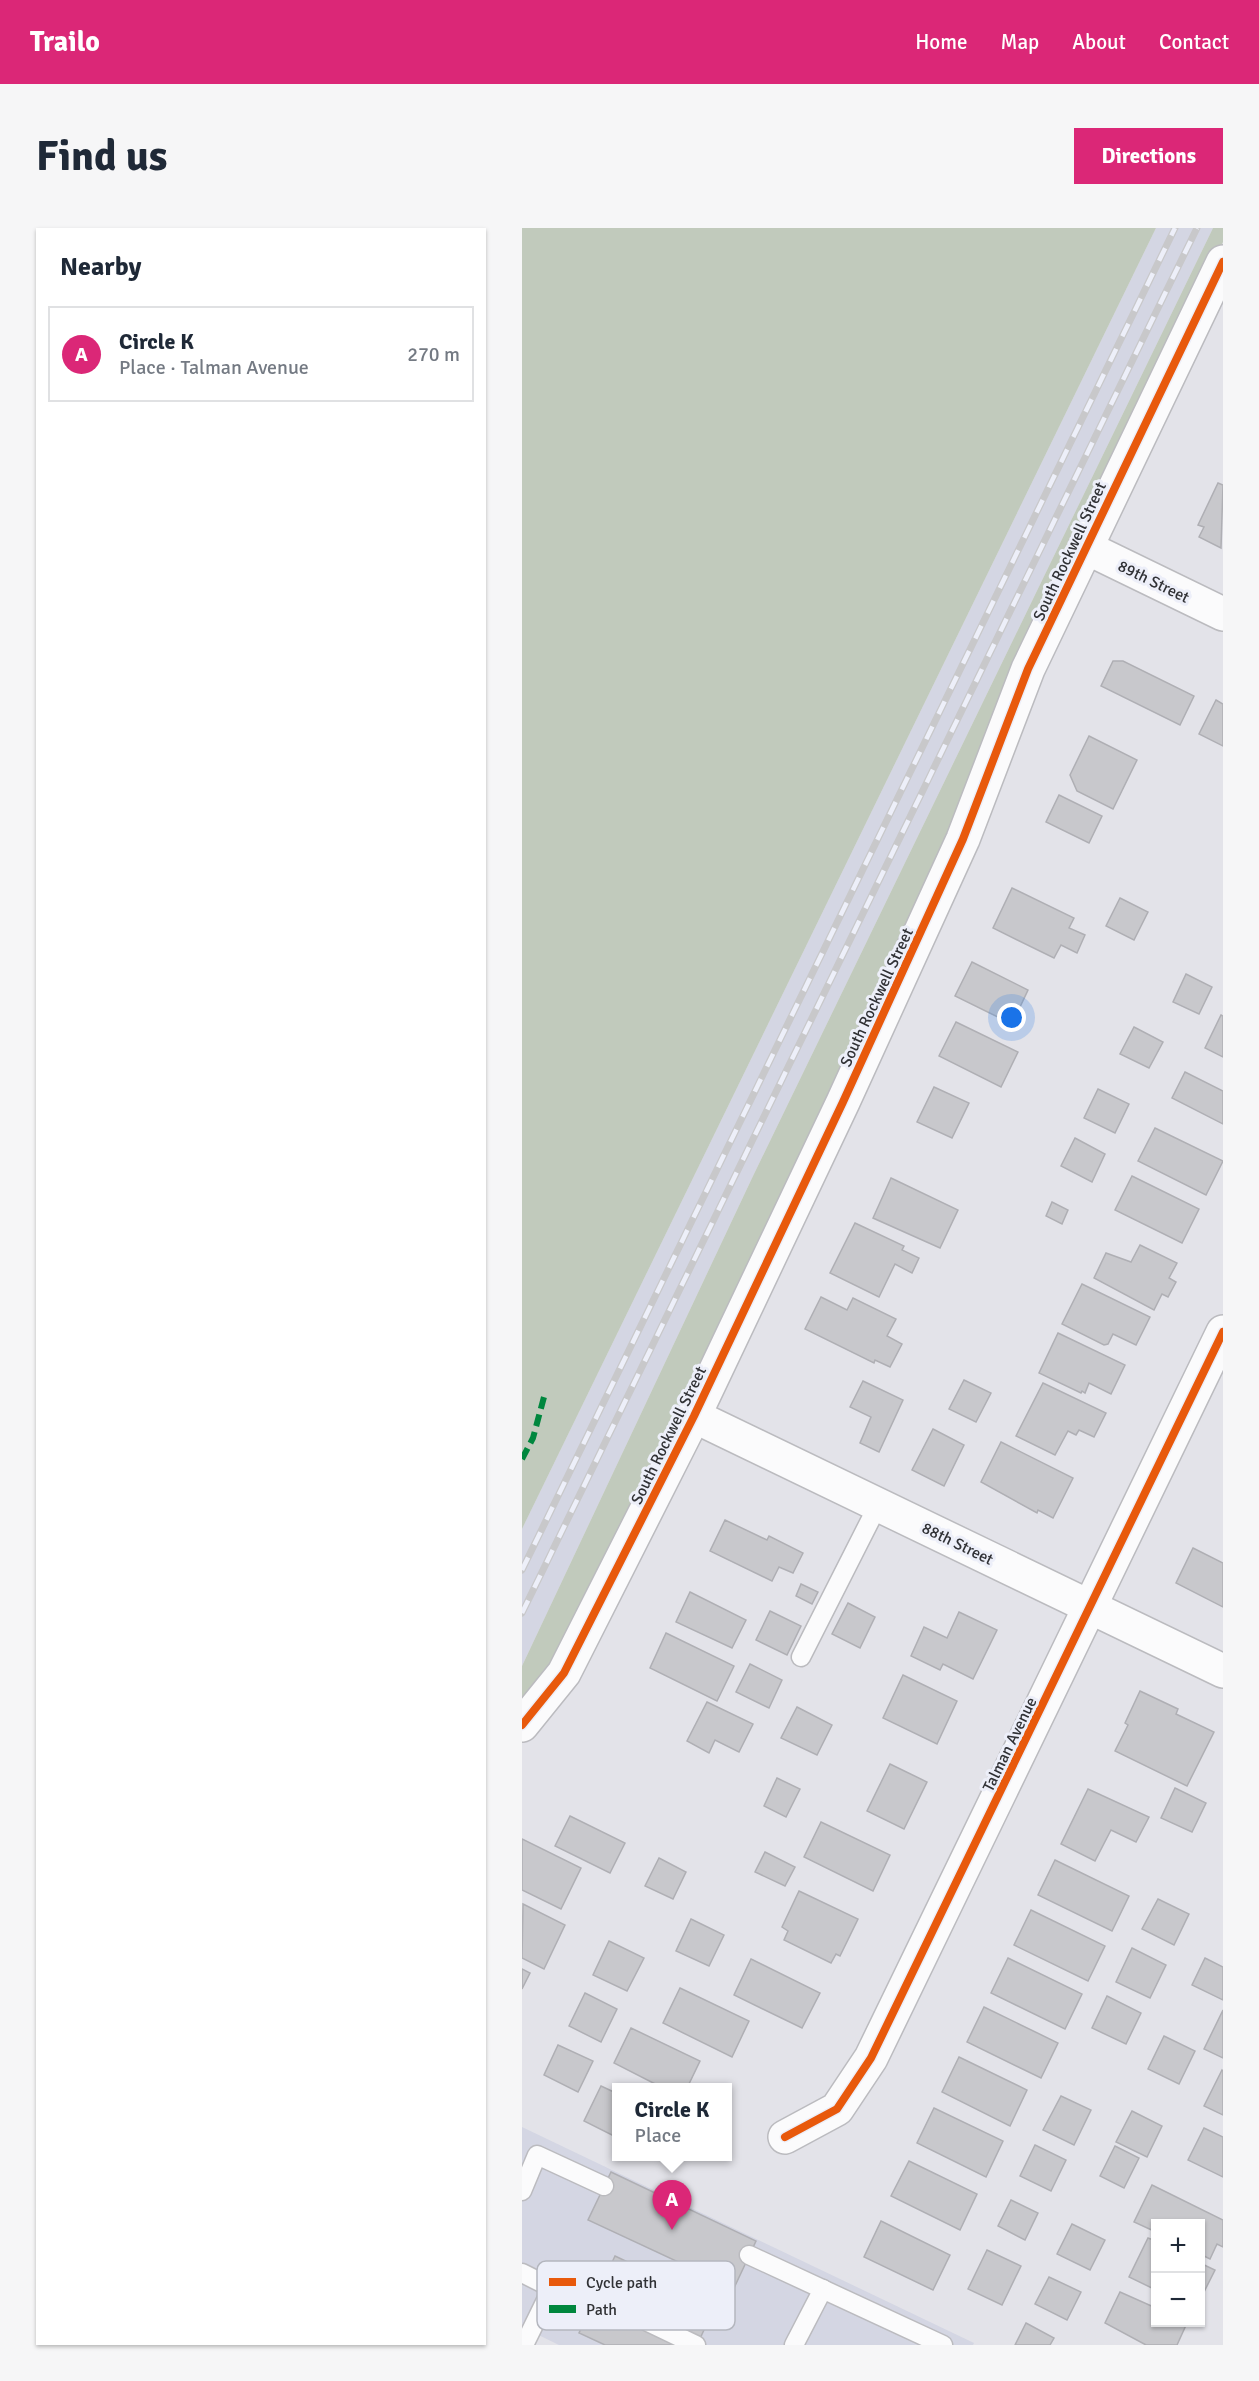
<!DOCTYPE html>
<html lang="en">
<head>
<meta charset="utf-8">
<style>
  body { margin:0; font-family:Signika,sans-serif; background:#f6f6f7; color:#1f2937 }
  .controls { position:absolute; right:18px; bottom:18px; display:grid; overflow:hidden; border-radius:0px; box-shadow:0 2px 4px #0004 }
  .controls button { width:54px; height:54px; display:grid; place-items:center; padding:0; border:0; border-bottom:2px solid #e0e1e3; background:#fff; color:#1f2937; font:30px sans-serif }
  .you { position:absolute; left:490px; top:790px; width:21px; height:21px; margin:-15px; border:4px solid #fff; border-radius:50%; background:#1a73e8; box-shadow:0 0 0 9px #1a73e833 }
  .badge { display:grid; place-items:center; width:39px; height:39px; border-radius:50%; background:#db2777; color:#fff; font-size:20px; font-weight:700 }
  .pin { position:absolute; translate:-50% -50px; filter:drop-shadow(0 2px 3px #0008) }
  .pin::after { content:''; position:absolute; top:32px; width:21px; height:18px; background:inherit; clip-path:polygon(0 0,100% 0,50% 100%) }
  .popup { position:absolute; left:90px; top:1855px; width:120px; height:78px; box-sizing:border-box; display:grid; place-content:center; border-radius:0px; background:#fff; filter:drop-shadow(0 2px 4px #0005); font-size:20px; white-space:nowrap; color:#747a83 }
  .popup b { font-size:22px; color:#1f2937 }
  .popup::after { content:''; position:absolute; left:50%; top:100%; margin-left:-12px; border:12px solid transparent; border-top-color:#fff }
  .list { margin:0; padding:0; list-style:none }
  h2 { display:flex; justify-content:space-between; align-items:center; height:78px; margin:0; padding:0 24px; font-size:26px }
  h2 small { font-size:20px; font-weight:400; color:#747a83 }
  .list li { display:grid; grid-template-columns:39px 1fr auto; gap:18px; align-items:center; box-sizing:border-box; height:96px; margin:0 12px 12px; padding:0 12px; border:2px solid #e0e1e3; border-radius:0px }
  .list b { display:block; font-size:22px; white-space:nowrap }
  .list p { margin:0; font-size:20px; white-space:nowrap; color:#747a83 }
  .list em { font-size:20px; font-style:normal; color:#747a83 }
  .map { position:relative; flex:none; width:701px; height:2117px; overflow:hidden; border-radius:0px }
  header { display:flex; align-items:center; gap:36px; box-sizing:border-box; height:84px; padding:0 30px; background:#db2777; color:#fff }
  header strong { font-size:28px }
  nav { display:flex; gap:33px; margin-inline-start:auto; font-size:21px }
  .intro { display:flex; align-items:center; justify-content:space-between; box-sizing:border-box; height:144px; padding:0 36px }
  h1 { margin:0; font-size:42px }
  .button { padding:15px 27px; border-radius:0px; background:#db2777; color:#fff; font-size:21px; font-weight:700 }
  main { display:flex; gap:36px; padding:0 36px }
  aside { flex:1; background:#fff; border-radius:0px; box-shadow:0 2px 4px #0004 }
  .map>svg:first-child { display:block }
  .built { fill:#d4d6e3 }
  .green { fill:#c1cabc }
  .building { fill:#c8c8cc; stroke:#afafb4; stroke-width:1.5 }
  .lines { fill:none; stroke-linecap:round; stroke-linejoin:round }
  .service-casing { stroke:#bbbbbf; stroke-width:21 }
  .minor-casing { stroke:#bbbbbf; stroke-width:36 }
  .service { stroke:#fbfbfc; stroke-width:18 }
  .minor { stroke:#fbfbfc; stroke-width:33 }
  .rail-casing { stroke:#c8c8ca; stroke-width:7 }
  .rail { stroke:#edeff9; stroke-width:4.5; stroke-dasharray:14; stroke-linecap:butt }
  .quiet { stroke:#00873e; stroke-width:6; stroke-dasharray:12 6; stroke-linecap:butt }
  .cycleway-casing { stroke:#edeff9; stroke-width:11 }
  .cycleway { stroke:#e8590c; stroke-width:8 }
  .labels { text-anchor:middle; stroke-width:6; stroke-linejoin:round; paint-order:stroke }
  .street-label { font-size:16px; fill:#303135; stroke:#edeff9 }
  .key { fill:#edeff9; stroke:#b4b6be; stroke-width:1.5 }
  .key-label { font-size:16px; fill:#303135 }
</style>
</head>
<body>
<header>
<strong>Trailo</strong>
<nav><a>Home</a><a>Map</a><a>About</a><a>Contact</a></nav>
</header>
<div class="intro"><h1>Find us</h1><a class="button">Directions</a></div>
<main>
<aside>
<h2>Nearby<small></small></h2>
<ul class="list">
<li><span class="badge">A</span><div><b>Circle K</b><p>Place · Talman Avenue</p></div><em>270 m</em></li>
</ul>
</aside>
<div class="map">
<svg width="701" height="2117" viewBox="0 0 701 2117">
  <rect width="100%" height="100%" fill="#e3e3e9"/>
  <g class="built">
    <path d="M634 0H691L231 948 0 1438V1301Z"/>
    <path d="M0 1899 452 2115 451 2117H37L0 2099Z"/>
  </g>
  <g class="green">
    <path d="M0 0H634L0 1301Z"/>
    <path d="M691 0H701V14L508 409 423 618 161 1186 30 1443 0 1479V1438L231 948Z"/>
  </g>
  <g class="building">
    <path d="M696 255 701 257 699 320 677 309 682 299 676 297Z"/>
    <path d="M591 433H601L672 468 658 497 579 458Z"/>
    <path d="M694 472 701 476V518L677 506Z"/>
    <path d="M567 508 615 532 591 581 555 563 548 547Z"/>
    <path d="M537 567 580 588 567 615 524 594Z"/>
    <path d="M490 660 552 690 547 700 563 707 555 725 539 717 532 730 471 700Z"/>
    <path d="M598 670 626 684 612 712 584 698Z"/>
    <path d="M450 734 506 762 490 796 433 768Z"/>
    <path d="M664 746 690 759 677 786 651 774Z"/>
    <path d="M699 787 701 788V829L683 820Z"/>
    <path d="M434 794 496 824 479 859 417 828Z"/>
    <path d="M612 799 641 814 627 840 598 826Z"/>
    <path d="M663 844 701 863V896L650 870Z"/>
    <path d="M412 859 447 875 430 910 395 894Z"/>
    <path d="M576 861 607 876 593 905 562 890Z"/>
    <path d="M633 900 701 933 684 967 616 933Z"/>
    <path d="M553 910 583 926 570 954 539 938Z"/>
    <path d="M610 948 677 981 660 1015 593 982Z"/>
    <path d="M369 950 436 982 418 1020 351 990Z"/>
    <path d="M530 974 546 982 540 996 524 988Z"/>
    <path d="M333 995 382 1018 380 1022 397 1030 390 1045 373 1036 357 1069 308 1045Z"/>
    <path d="M618 1017 655 1035 647 1050 654 1054 646 1069 640 1066 632 1082 572 1050 584 1025 609 1034Z"/>
    <path d="M560 1056 628 1089 614 1117 591 1106 586 1116 582 1117 540 1096Z"/>
    <path d="M299 1069 325 1082 331 1070 374 1091 365 1108 380 1116 368 1139 353 1132 352 1135 283 1101Z"/>
    <path d="M536 1105 603 1137 589 1166 567 1155 563 1165 560 1163 559 1165 517 1145Z"/>
    <path d="M442 1152 469 1165 454 1194 427 1181Z"/>
    <path d="M341 1153 381 1172 357 1224 338 1215 349 1189 328 1179Z"/>
    <path d="M521 1155 584 1185 572 1209 557 1202 554 1207 546 1203 533 1227 494 1208Z"/>
    <path d="M411 1201 442 1217 422 1258 390 1242Z"/>
    <path d="M479 1214 551 1250 531 1290 516 1282 515 1285 459 1254Z"/>
    <path d="M203 1292 245 1312 247 1308 281 1325 271 1345 257 1339 250 1353 188 1323Z"/>
    <path d="M671 1320 701 1335V1379L654 1355Z"/>
    <path d="M279 1356 296 1364 290 1376 274 1368Z"/>
    <path d="M168 1364 224 1392 210 1420 154 1394Z"/>
    <path d="M326 1375 353 1389 338 1420 310 1406Z"/>
    <path d="M248 1383 279 1398 265 1427 234 1412Z"/>
    <path d="M437 1384 475 1402 451 1451 421 1436 418 1442 389 1428 402 1399 425 1410Z"/>
    <path d="M144 1405 212 1438 195 1473 128 1440Z"/>
    <path d="M228 1436 260 1452 247 1480 214 1464Z"/>
    <path d="M381 1447 435 1473 415 1516 361 1490Z"/>
    <path d="M618 1463 656 1481 654 1486 692 1504 665 1558 593 1523 606 1497 603 1495Z"/>
    <path d="M185 1474 231 1496 217 1524 193 1512 187 1525 165 1513Z"/>
    <path d="M275 1479 310 1497 295 1527 259 1510Z"/>
    <path d="M368 1536 405 1554 382 1601 345 1583Z"/>
    <path d="M255 1550 278 1561 264 1589 242 1578Z"/>
    <path d="M653 1560 684 1575 670 1604 639 1590Z"/>
    <path d="M566 1561 627 1589 614 1614 589 1602 573 1633 539 1616Z"/>
    <path d="M48 1588 103 1615 88 1645 33 1618Z"/>
    <path d="M299 1594 368 1627 351 1663 282 1629Z"/>
    <path d="M0 1611 59 1640 39 1681 0 1662Z"/>
    <path d="M243 1624 273 1639 263 1658 233 1644Z"/>
    <path d="M137 1630 164 1644 151 1671 123 1658Z"/>
    <path d="M533 1632 607 1668 590 1703 516 1667Z"/>
    <path d="M277 1663 336 1691 318 1728 314 1726 309 1735 262 1712 266 1703 260 1699Z"/>
    <path d="M636 1671 667 1686 652 1717 620 1701Z"/>
    <path d="M1 1676 43 1697 22 1741 0 1730Z"/>
    <path d="M509 1682 583 1718 566 1753 492 1717Z"/>
    <path d="M169 1691 202 1707 187 1738 154 1723Z"/>
    <path d="M87 1713 122 1730 105 1763 71 1747Z"/>
    <path d="M610 1720 644 1737 628 1770 594 1754Z"/>
    <path d="M486 1730 560 1766 543 1801 469 1765Z"/>
    <path d="M683 1730 701 1739V1772L670 1757Z"/>
    <path d="M229 1731 298 1765 280 1800 212 1767Z"/>
    <path d="M0 1741 8 1745 0 1761Z"/>
    <path d="M158 1760 227 1793 210 1829 141 1795Z"/>
    <path d="M63 1765 95 1781 79 1814 47 1798Z"/>
    <path d="M585 1768 619 1785 604 1816 570 1800Z"/>
    <path d="M462 1779 536 1815 519 1850 445 1814Z"/>
    <path d="M701 1782V1830L682 1821Z"/>
    <path d="M109 1800 178 1833 165 1860H141L92 1835Z"/>
    <path d="M642 1808 673 1823 657 1856 626 1841Z"/>
    <path d="M36 1817 71 1833 56 1864 22 1847Z"/>
    <path d="M437 1829 505 1862 488 1898 420 1864Z"/>
    <path d="M700 1842 701 1843V1887L682 1878Z"/>
    <path d="M79 1858 94 1865V1909L62 1893Z"/>
    <path d="M539 1868 569 1882 552 1917 521 1902Z"/>
    <path d="M412 1880 481 1913 464 1949 395 1915Z"/>
    <path d="M610 1883 640 1898 625 1929 594 1914Z"/>
    <path d="M682 1900 701 1909V1949L666 1932Z"/>
    <path d="M513 1917 544 1932 529 1963 498 1948Z"/>
    <path d="M593 1918 617 1930 602 1960 578 1948Z"/>
    <path d="M387 1933 455 1966 438 2002 369 1968Z"/>
    <path d="M89 1944 234 2013 212 2060 66 1992Z"/>
    <path d="M630 1957 701 1992V2019L695 2016 688 2031 678 2026V1996H634V2004L612 1994Z"/>
    <path d="M489 1972 516 1985 503 2012 476 1998Z"/>
    <path d="M359 1993 428 2027 411 2062 342 2029Z"/>
    <path d="M550 1996 583 2012 568 2042 535 2026Z"/>
    <path d="M626 2010 634 2013V2062L607 2049Z"/>
    <path d="M465 2022 499 2038 480 2077 446 2061Z"/>
    <path d="M93 2028 194 2076 175 2117H83L57 2105Z"/>
    <path d="M678 2035 693 2042 678 2072Z"/>
    <path d="M527 2049 559 2064 545 2092 513 2076Z"/>
    <path d="M598 2064 634 2080V2094L665 2095 655 2117H624L583 2095Z"/>
    <path d="M504 2095 532 2110 528 2117H493Z"/>
  </g>
  <g class="lines">
    <defs>
      <g id="service">
        <path d="M279 1429 356 1277"/>
        <path d="M0 1963 15 1927 82 1958"/>
        <path d="M227 2027 421 2117"/>
        <path d="M0 2045 30 2060 2 2117"/>
        <path d="M30 2060 57 2061 174 2117"/>
        <path d="M272 2117 301 2061"/>
      </g>
      <g id="minor">
        <path d="M563 319 701 386"/>
        <path d="M172 1188 701 1443"/>
        <path d="M0 1497 42 1445 172 1188 321 874 441 611 506 441 701 34"/>
        <path d="M263 1909 315 1881 349 1830 701 1104"/>
      </g>
    </defs>
    <use href="#service" class="service-casing"/>
    <use href="#minor" class="minor-casing"/>
    <use href="#service" class="service"/>
    <use href="#minor" class="minor"/>
    <defs>
      <g id="rail">
        <path d="M0 1342 653 0"/>
        <path d="M0 1385 675 0"/>
      </g>
    </defs>
    <use href="#rail" class="rail-casing"/>
    <use href="#rail" class="rail"/>
    <path class="quiet" d="M0 1231 11 1210 22 1169"/>
    <defs>
      <g id="cycleway">
        <path d="M0 1497 42 1445 172 1188 321 874 441 611 506 441 701 34"/>
        <path d="M263 1909 315 1881 349 1830 701 1104"/>
      </g>
    </defs>
    <use href="#cycleway" class="cycleway-casing"/>
    <use href="#cycleway" class="cycleway"/>
  </g>
  <g class="labels">
    <g class="street-label">
      <text transform="translate(547 323) rotate(-65)" y="6">South Rockwell Street</text>
      <text transform="translate(632 353) rotate(26)" y="6">89th Street</text>
      <text transform="translate(354 769) rotate(-65)" y="6">South Rockwell Street</text>
      <text transform="translate(146 1207) rotate(-64)" y="6">South Rockwell Street</text>
      <text transform="translate(436 1315) rotate(26)" y="6">88th Street</text>
      <text transform="translate(487 1516) rotate(-64)" y="6">Talman Avenue</text>
    </g>
  </g>
  <rect x="15" y="2033" width="198" height="69" rx="9" class="key"/>
  <rect x="27" y="2050" width="27" height="8" fill="#e8590c"/>
  <rect x="27" y="2077" width="27" height="8" fill="#00873e"/>
  <g class="key-label">
    <text x="64" y="2060">Cycle path</text>
    <text x="64" y="2087">Path</text>
  </g>
</svg>
<div class="controls">
<button>+</button>
<button>−</button>
</div>
<div class="you"></div>
<div class="pin badge" style="left:150px;top:2002px">A</div>
<div class="popup"><b>Circle K</b>Place</div>
</div>
</main>
</body>
</html>
